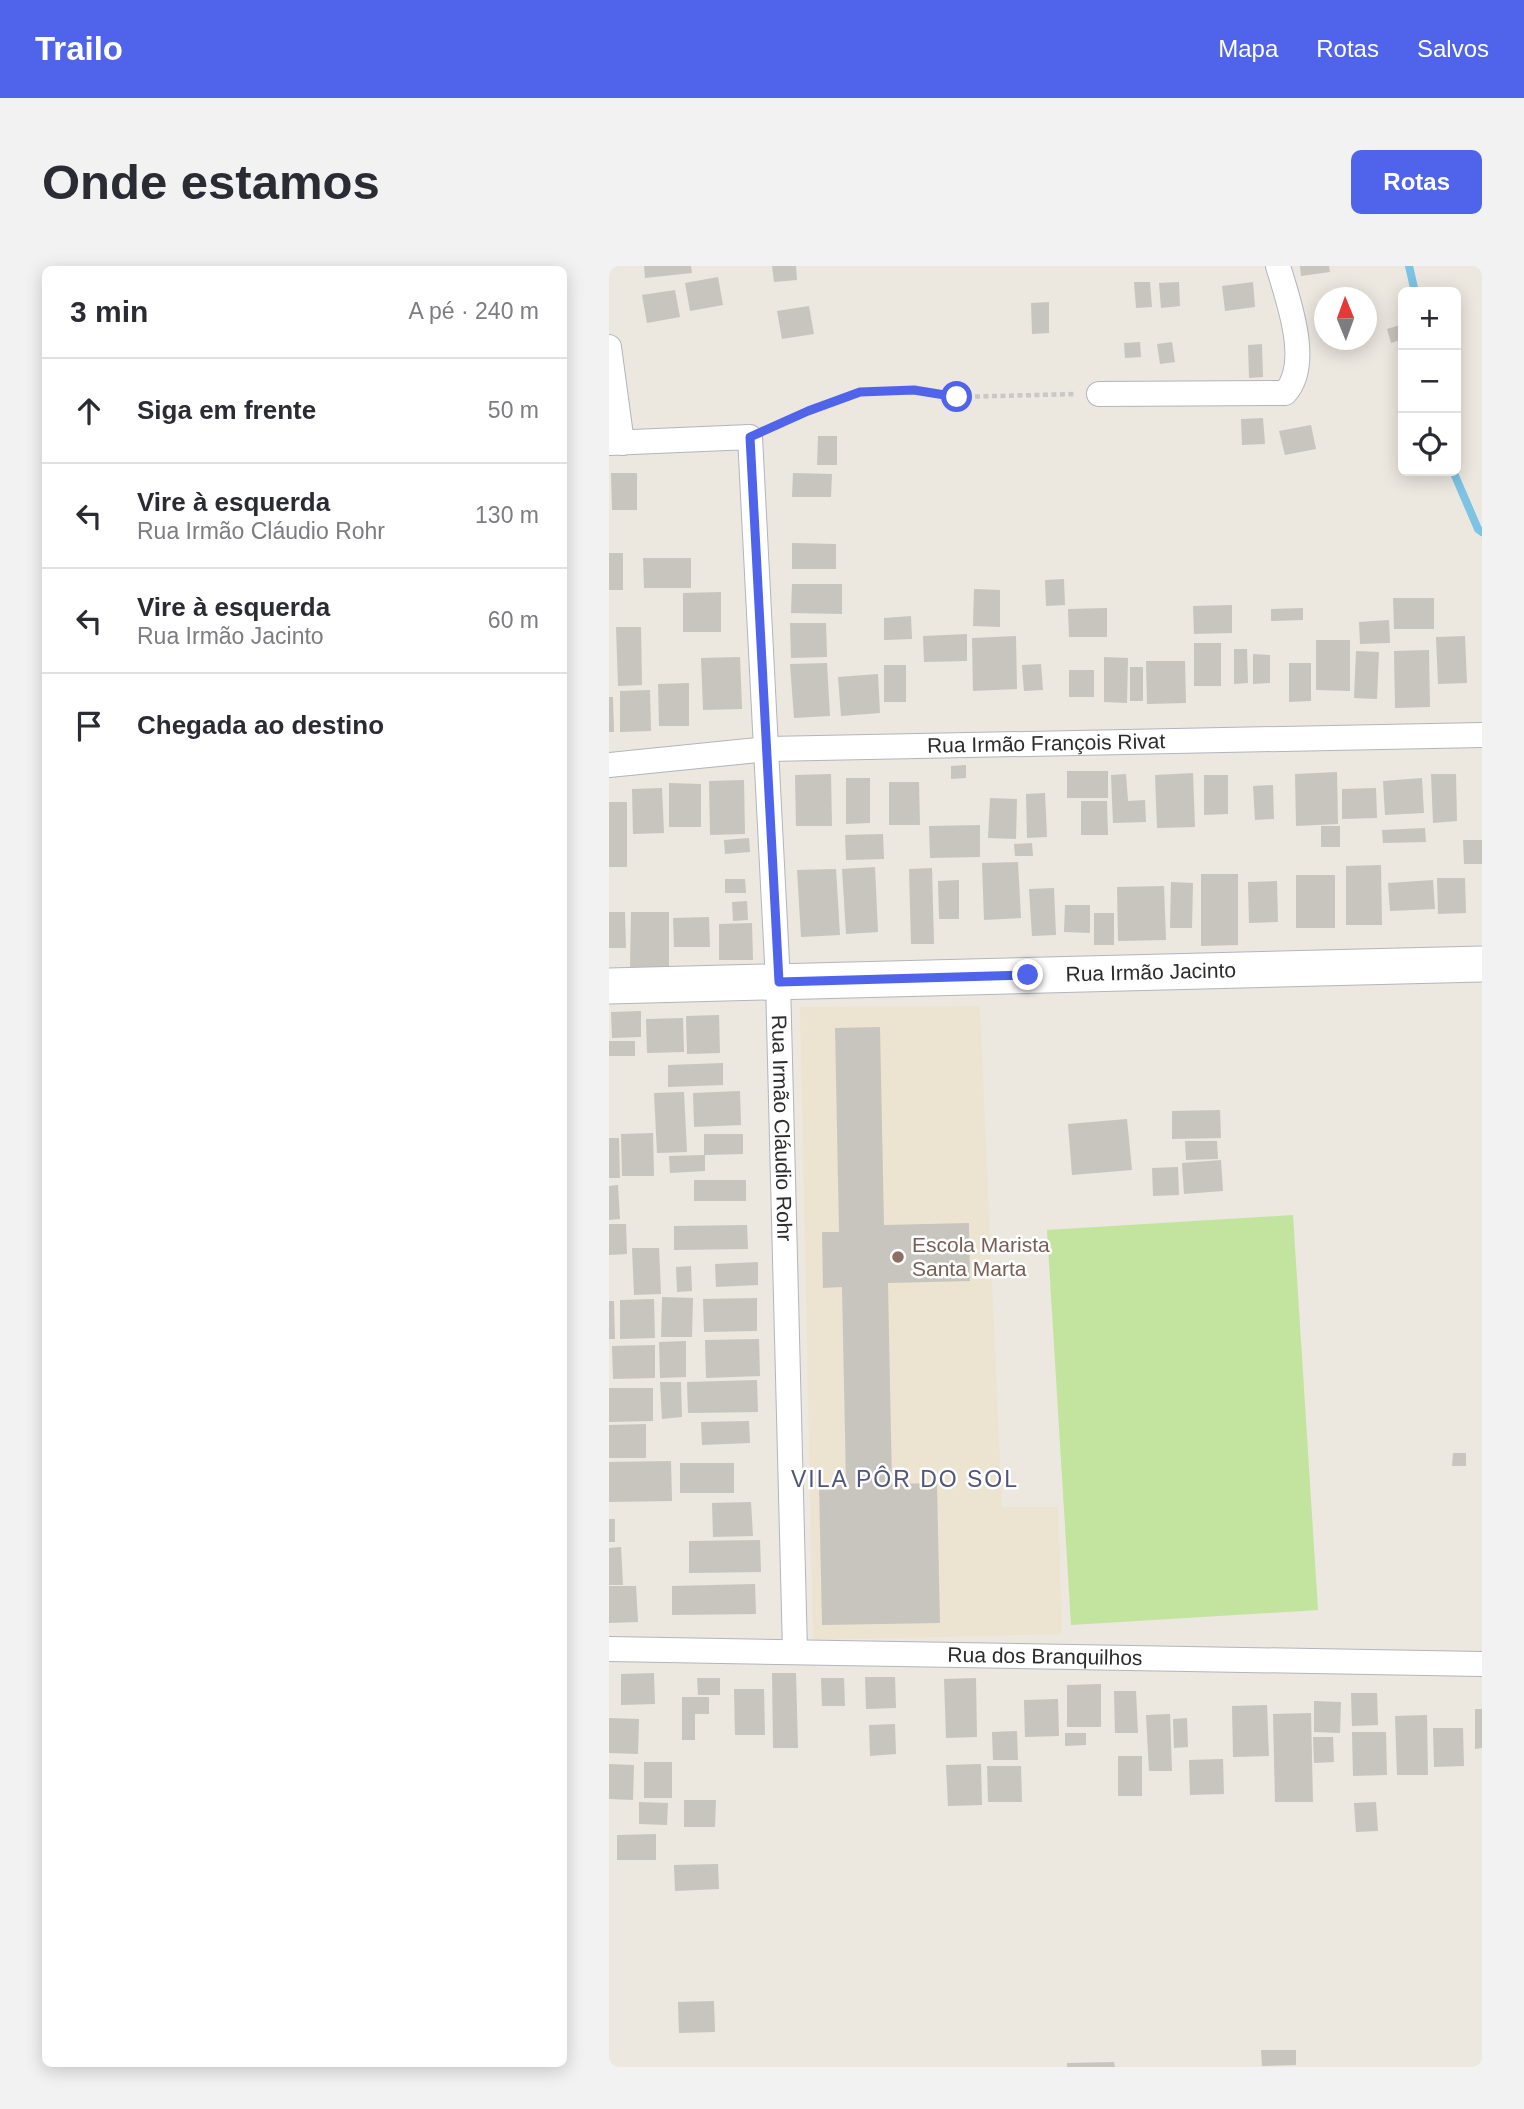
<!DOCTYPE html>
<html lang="pt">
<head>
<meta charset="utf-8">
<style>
  body { margin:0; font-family:Helvetica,sans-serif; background:#f2f2f3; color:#2b2b33 }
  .controls { position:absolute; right:21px; top:21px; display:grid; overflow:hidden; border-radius:10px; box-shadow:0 4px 18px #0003 }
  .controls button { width:63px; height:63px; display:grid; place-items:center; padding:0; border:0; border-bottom:2px solid #e1e1e2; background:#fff; color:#2b2b33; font:35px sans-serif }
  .compass { position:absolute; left:705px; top:21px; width:63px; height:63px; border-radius:50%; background:#fff; box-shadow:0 4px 18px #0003; rotate:359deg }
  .stop { position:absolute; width:21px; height:21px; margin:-16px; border:5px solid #4f64ea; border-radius:50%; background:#fff }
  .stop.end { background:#4f64ea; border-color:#fff; box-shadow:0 2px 7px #0008 }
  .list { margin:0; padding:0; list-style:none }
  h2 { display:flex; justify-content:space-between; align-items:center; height:91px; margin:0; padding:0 28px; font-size:30px }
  h2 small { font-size:23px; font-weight:400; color:#7c7c81 }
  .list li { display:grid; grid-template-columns:46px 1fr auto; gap:21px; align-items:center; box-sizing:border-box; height:105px; padding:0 28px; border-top:2px solid #e1e1e2 }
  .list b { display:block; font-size:26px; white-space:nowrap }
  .list p { margin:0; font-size:23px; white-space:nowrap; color:#7c7c81 }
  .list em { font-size:23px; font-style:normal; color:#7c7c81 }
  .icon { flex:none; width:38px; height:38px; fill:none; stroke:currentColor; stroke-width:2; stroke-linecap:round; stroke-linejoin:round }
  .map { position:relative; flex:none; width:873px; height:1801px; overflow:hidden; border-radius:10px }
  header { display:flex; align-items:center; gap:42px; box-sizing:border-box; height:98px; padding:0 35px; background:#4f64ea; color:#fff }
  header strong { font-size:33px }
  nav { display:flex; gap:38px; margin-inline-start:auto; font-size:24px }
  .intro { display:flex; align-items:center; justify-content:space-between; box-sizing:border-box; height:168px; padding:0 42px }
  h1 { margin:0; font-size:49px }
  .button { padding:18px 32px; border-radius:10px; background:#4f64ea; color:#fff; font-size:24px; font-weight:700 }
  main { display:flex; gap:42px; padding:0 42px }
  aside { flex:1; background:#fff; border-radius:10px; box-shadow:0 4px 18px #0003 }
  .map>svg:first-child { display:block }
  .education { fill:#ece4d1 }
  .pitch { fill:#c2e49e }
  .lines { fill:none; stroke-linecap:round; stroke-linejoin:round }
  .stream { stroke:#7dc3e4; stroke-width:8 }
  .building { fill:#c8c5be }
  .street-casing { stroke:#b3b5be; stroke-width:26 }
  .secondary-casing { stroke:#b3b5be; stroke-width:37 }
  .path { stroke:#c8c8c8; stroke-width:4.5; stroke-dasharray:5 3.5; stroke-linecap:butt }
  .street { stroke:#fff; stroke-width:24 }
  .secondary { stroke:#fff; stroke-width:35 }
  .route { stroke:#4f64ea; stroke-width:9 }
  .education-dot { fill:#8d6e63; stroke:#fff; stroke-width:2.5 }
  .labels { text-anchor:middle; stroke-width:5; stroke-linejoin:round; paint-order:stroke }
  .street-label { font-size:21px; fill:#2c2c2c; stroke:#fff }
  .education-label { font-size:21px; fill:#785e54; stroke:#fff; text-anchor:start }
  .neighbourhood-label { font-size:23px; letter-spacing:2px; fill:#505579; stroke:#fff }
</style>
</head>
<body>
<header>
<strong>Trailo</strong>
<nav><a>Mapa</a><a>Rotas</a><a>Salvos</a></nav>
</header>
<div class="intro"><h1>Onde estamos</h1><a class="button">Rotas</a></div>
<main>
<aside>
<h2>3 min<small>A pé · 240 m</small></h2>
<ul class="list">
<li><svg class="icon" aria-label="ahead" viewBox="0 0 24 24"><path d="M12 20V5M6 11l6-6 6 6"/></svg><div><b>Siga em frente</b></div><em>50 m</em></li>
<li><svg class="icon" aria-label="left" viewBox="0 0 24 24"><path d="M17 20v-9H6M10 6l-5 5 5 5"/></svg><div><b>Vire à esquerda</b><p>Rua Irmão Cláudio Rohr</p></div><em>130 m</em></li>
<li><svg class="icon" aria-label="left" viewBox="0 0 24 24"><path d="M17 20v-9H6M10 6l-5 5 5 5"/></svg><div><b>Vire à esquerda</b><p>Rua Irmão Jacinto</p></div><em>60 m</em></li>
<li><svg class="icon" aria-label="arrive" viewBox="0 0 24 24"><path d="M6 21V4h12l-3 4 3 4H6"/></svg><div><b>Chegada ao destino</b></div></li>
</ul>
</aside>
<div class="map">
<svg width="873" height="1801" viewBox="0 0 873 1801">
  <rect width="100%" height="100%" fill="#ece7df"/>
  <path class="education" d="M371 740 393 1241H449L453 1368 204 1374 191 741Z"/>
  <path class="pitch" d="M684 949 709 1344 462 1359 438 964Z"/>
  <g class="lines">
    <g class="stream">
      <path d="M800 0 806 26"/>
      <path d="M844 205 869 263 873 266"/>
    </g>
  </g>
  <g class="building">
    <path d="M35 0H82L83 7 36 12Z"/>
    <path d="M163 0H187L188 14 165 16Z"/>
    <path d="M691 0H720L721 6 692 10Z"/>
    <path d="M109 11 114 39 81 45 76 17Z"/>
    <path d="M525 16H541L543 41 527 42Z"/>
    <path d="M570 16 571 40 552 42 550 17Z"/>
    <path d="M644 16 646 41 616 45 613 20Z"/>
    <path d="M66 24 71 51 38 57 33 29Z"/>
    <path d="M440 36V67L423 68 422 37Z"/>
    <path d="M200 40 205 68 173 73 168 45Z"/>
    <path d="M794 58V73L782 77 778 63Z"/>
    <path d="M531 76 532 91 516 92 515 77Z"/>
    <path d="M563 76 566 96 551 98 548 78Z"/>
    <path d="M653 78 654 111 640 112 639 79Z"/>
    <path d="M654 152 656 178 633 179 632 153Z"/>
    <path d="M702 159 707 183 676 189 670 165Z"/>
    <path d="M209 170H228V199H208Z"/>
    <path d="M2 207H28V244H3Z"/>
    <path d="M184 207 223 208 222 231H183Z"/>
    <path d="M183 277 227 278V303H183Z"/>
    <rect x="0" y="287" width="14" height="37"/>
    <path d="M34 292H82V322H35Z"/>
    <path d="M455 313 456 339 437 340 436 314Z"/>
    <path d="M183 318H233V348L182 347Z"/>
    <path d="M365 323 391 324V361L364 360Z"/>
    <path d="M112 326V366H74V327Z"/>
    <path d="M784 332H825V363H785Z"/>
    <path d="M623 339V367L585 368 584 340Z"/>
    <path d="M498 342V371H460L459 343Z"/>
    <path d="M694 342V354L662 355V343Z"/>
    <path d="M302 350 303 373 275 374V352Z"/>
    <path d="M780 354 781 377 751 378 750 356Z"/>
    <path d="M181 357H217L218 391 182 392Z"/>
    <path d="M7 361H32L33 419 9 420Z"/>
    <path d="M358 368V395L315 396 314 370Z"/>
    <path d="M407 370 408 423 364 425 363 372Z"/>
    <path d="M856 370 858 417 829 418 827 371Z"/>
    <path d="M707 374H741V425L707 424Z"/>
    <rect x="585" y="377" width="27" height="43"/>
    <path d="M625 383H638L639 417 625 418Z"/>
    <path d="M820 384 821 441 786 442 785 385Z"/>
    <path d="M747 385 770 386 768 433 745 432Z"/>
    <path d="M644 388 661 389V417L644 418Z"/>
    <path d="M131 391 133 443 94 444 92 392Z"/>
    <path d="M495 391 519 392 518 437 495 436Z"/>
    <path d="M537 395H576L577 437 538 438Z"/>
    <path d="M218 397 221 450 185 452 181 398Z"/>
    <path d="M680 397H702V435L680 436Z"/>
    <path d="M432 398 434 424 415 425 413 399Z"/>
    <rect x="275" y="399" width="22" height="37"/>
    <rect x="521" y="401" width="13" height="34"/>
    <rect x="460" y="404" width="25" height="27"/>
    <path d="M269 408 271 447 232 450 229 411Z"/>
    <path d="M80 417V460H50L49 418Z"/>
    <path d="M41 424 42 465 11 466V425Z"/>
    <path d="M0 431H4L5 466H0Z"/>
    <path d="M357 499V512L342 513V500Z"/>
    <rect x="458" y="505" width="41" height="27"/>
    <path d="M728 506 729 558 687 560 686 508Z"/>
    <path d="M584 507 586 561 548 562 546 509Z"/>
    <path d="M222 508 223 560H187L186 509Z"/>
    <path d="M517 508 519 535 536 534 537 556 504 557 502 509Z"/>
    <path d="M822 508H847L848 555 824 557Z"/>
    <path d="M595 509H619V548L595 549Z"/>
    <path d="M237 512H261V557L237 558Z"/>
    <path d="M813 512 815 547 776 549 774 515Z"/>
    <path d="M135 514 136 568 101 569 100 515Z"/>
    <path d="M280 516H310L311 559H280Z"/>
    <path d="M60 517 92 518V561H60Z"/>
    <path d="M664 519 665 553 646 554 644 520Z"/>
    <path d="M53 522 55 567 24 568 23 523Z"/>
    <path d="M767 522 768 552 733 553V523Z"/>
    <path d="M436 527 438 571 418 572 417 528Z"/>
    <path d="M381 532 408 533 407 573 379 572Z"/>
    <path d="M472 535H498L499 569H472Z"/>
    <rect x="0" y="536" width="18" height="65"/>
    <path d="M371 559V591L321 592 320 560Z"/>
    <rect x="712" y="560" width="19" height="21"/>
    <path d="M816 562 817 576 774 577 773 564Z"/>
    <path d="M274 568 275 593 237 594 236 569Z"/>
    <path d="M140 572 141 586 116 588 115 574Z"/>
    <path d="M854 574H873V598H855Z"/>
    <path d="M423 577 424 590H406L405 578Z"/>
    <path d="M409 596 412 652 375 654 373 597Z"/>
    <path d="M772 599 773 659H737V600Z"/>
    <path d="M266 601 269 666 237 668 233 603Z"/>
    <path d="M323 602 325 678H302L300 603Z"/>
    <path d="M227 603 231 669 192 671 188 604Z"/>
    <path d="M592 608H629V679L592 680Z"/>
    <rect x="687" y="609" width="39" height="53"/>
    <path d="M828 612H856L857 647 829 648Z"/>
    <path d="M116 613H136L137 627H116Z"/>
    <path d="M350 614V653H330L329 615Z"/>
    <path d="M824 614 826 643 781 645 779 617Z"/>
    <path d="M668 615 669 656 640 657 639 616Z"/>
    <path d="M562 616 584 617 583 662H561Z"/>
    <path d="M555 620 557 674 509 675 508 621Z"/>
    <path d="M445 622 447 669 423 670 420 623Z"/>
    <path d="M138 635 139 654 124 655 123 636Z"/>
    <path d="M456 639H481V667L455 666Z"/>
    <path d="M0 646H16L17 682H0Z"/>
    <path d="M22 646H60V701H21Z"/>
    <rect x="485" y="647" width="20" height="32"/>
    <path d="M100 651 101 681H65L64 652Z"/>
    <path d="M143 657 144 694H110V658Z"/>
    <path d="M32 745V771L3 772 2 746Z"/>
    <path d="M110 749 111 787 78 788 77 750Z"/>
    <path d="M74 752 75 786 38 787 37 753Z"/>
    <path d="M271 761 275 959 360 957 361 1015 279 1017 283 1218 328 1217 331 1357 213 1359 210 1220 237 1219 233 1021 214 1022 213 966H230L226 762Z"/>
    <rect x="0" y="775" width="26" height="15"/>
    <path d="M114 797V819L59 821V799Z"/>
    <path d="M131 825 132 859 85 861 84 827Z"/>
    <path d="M75 826 78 886 48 887 45 827Z"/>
    <path d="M611 844 612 872 563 873V845Z"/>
    <path d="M518 853 523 904 463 909 459 858Z"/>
    <path d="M44 867 45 910H13L12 868Z"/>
    <path d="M95 868H134V888L95 889Z"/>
    <path d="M0 872H10L11 912H0Z"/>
    <path d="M576 875H608L609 893 577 894Z"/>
    <path d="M96 889V905L61 907 60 890Z"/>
    <path d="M612 894 614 925 575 928 573 897Z"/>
    <path d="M569 901 570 929 544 930 543 902Z"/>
    <rect x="85" y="914" width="52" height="21"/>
    <path d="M9 919 11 953 0 954V920Z"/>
    <path d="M0 958H17L18 988 0 989Z"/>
    <path d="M138 959 139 983 65 984V960Z"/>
    <path d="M23 982H50L52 1028 25 1029Z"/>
    <path d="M149 996V1019L107 1021 106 998Z"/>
    <path d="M82 1000 83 1025 68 1026 67 1001Z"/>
    <path d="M53 1031 84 1032 83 1071H52Z"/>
    <path d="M148 1032V1065L95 1066 94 1033Z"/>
    <path d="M45 1033 46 1072 11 1073V1034Z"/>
    <path d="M0 1035H5L6 1073H0Z"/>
    <path d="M150 1073 151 1110 97 1112 96 1074Z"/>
    <path d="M77 1075V1111L51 1112 50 1076Z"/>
    <path d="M46 1079V1112L4 1113 3 1080Z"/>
    <path d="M148 1114 149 1146 79 1147 78 1116Z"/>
    <path d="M51 1116H72L73 1151 53 1153Z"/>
    <path d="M0 1122H44V1155L0 1156Z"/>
    <path d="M140 1155 141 1177 93 1179 92 1156Z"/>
    <path d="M37 1158V1192H0V1159Z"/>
    <path d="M844 1187H857V1200H843Z"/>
    <path d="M62 1195 63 1235 0 1236V1196Z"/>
    <rect x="71" y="1197" width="54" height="30"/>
    <path d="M142 1236 144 1270 104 1271 103 1237Z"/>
    <rect x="0" y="1253" width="6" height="23"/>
    <path d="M151 1274 152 1306 80 1307V1275Z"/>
    <path d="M12 1281 14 1319H0V1282Z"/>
    <path d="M146 1318 147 1348 63 1349V1320Z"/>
    <path d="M0 1320H27L29 1356 0 1357Z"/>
    <path d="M45 1407 46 1438 12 1439V1408Z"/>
    <path d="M163 1407H187L189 1482H164Z"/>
    <path d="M256 1411H286L287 1442 257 1443Z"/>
    <path d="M88 1412H111V1429H89Z"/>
    <path d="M212 1412H235L236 1440H213Z"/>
    <path d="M367 1412 368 1471 337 1472 335 1413Z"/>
    <path d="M492 1418V1461H458V1419Z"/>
    <path d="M125 1423H155L156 1469H126Z"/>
    <path d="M505 1425H527L529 1467H506Z"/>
    <path d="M742 1427H768L769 1459 743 1460Z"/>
    <path d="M73 1431H100V1448H86V1474H73Z"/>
    <path d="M449 1433 450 1470 416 1471 415 1434Z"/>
    <path d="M705 1435 732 1436 731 1467 705 1466Z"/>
    <path d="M658 1439 660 1490 624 1491 623 1440Z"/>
    <path d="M866 1443H873V1482L866 1483Z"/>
    <path d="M702 1447 704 1536H666L664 1448Z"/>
    <path d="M561 1448 563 1505H540L537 1449Z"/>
    <path d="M818 1449 819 1509H788L786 1450Z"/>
    <path d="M0 1452 30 1453 29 1488 0 1487Z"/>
    <path d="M578 1452 579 1481 565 1482 564 1453Z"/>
    <path d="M286 1458 287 1488 261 1490 260 1459Z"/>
    <path d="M824 1462H854L855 1500 825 1501Z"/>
    <path d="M408 1465 409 1494H384L383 1466Z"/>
    <path d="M743 1466H777L778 1509 744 1510Z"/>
    <path d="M456 1467H477V1479L456 1480Z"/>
    <path d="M704 1471H724L725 1496 705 1497Z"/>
    <rect x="509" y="1490" width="24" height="40"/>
    <path d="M614 1493 615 1528 581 1529 580 1494Z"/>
    <rect x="35" y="1496" width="28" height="36"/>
    <path d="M0 1498 25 1499 24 1534 0 1533Z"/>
    <path d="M372 1498 373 1539 339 1540 337 1499Z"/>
    <path d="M378 1500H412L413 1536H379Z"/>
    <path d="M75 1534H107L106 1561H75Z"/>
    <path d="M30 1536 59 1537 58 1559 30 1558Z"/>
    <path d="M767 1536 769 1565 747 1566 745 1537Z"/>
    <path d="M47 1568V1594H8V1569Z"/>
    <path d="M109 1598 110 1623 66 1625 65 1599Z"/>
    <path d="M105 1735 106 1766 70 1767 69 1736Z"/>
    <path d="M652 1784H687V1799L653 1800Z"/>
    <path d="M505 1796 506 1801H458V1797Z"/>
  </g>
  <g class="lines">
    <defs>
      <g id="street">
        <path d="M0 81 13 177"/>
        <path d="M490 128 676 127C703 98 679 34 669 0"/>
        <path id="s1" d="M0 177 141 171 169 716 186 1386"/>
        <path id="s2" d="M0 499 159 483 873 469"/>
        <path id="s3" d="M0 1383 873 1398"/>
      </g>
      <g id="secondary">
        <path id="s4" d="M0 720 873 698"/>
      </g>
    </defs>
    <use href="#street" class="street-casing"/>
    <use href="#secondary" class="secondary-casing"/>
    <path class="path" d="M161 162 251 126 305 124 348 131 467 128"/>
    <use href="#street" class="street"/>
    <use href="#secondary" class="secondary"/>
  </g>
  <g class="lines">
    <path class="route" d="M348 131 305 124 251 126 199 145 141 171 170 716 419 709"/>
  </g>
  <circle class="education-dot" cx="289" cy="991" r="7"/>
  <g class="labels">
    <g class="street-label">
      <text dy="7" stroke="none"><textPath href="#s2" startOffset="438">Rua Irmão François Rivat</textPath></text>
      <text dy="7" stroke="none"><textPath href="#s4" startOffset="542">Rua Irmão Jacinto</textPath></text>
      <text dy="7" stroke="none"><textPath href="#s1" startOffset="833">Rua Irmão Cláudio Rohr</textPath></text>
      <text dy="7" stroke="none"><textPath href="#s3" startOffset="436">Rua dos Branquilhos</textPath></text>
    </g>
    <g class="education-label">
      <text x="303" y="986">Escola Marista<tspan x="303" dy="24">Santa Marta</tspan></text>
    </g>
    <g class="neighbourhood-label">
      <text x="296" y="1221">VILA PÔR DO SOL</text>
    </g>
  </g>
</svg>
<div class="controls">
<button>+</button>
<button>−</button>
<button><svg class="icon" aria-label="locate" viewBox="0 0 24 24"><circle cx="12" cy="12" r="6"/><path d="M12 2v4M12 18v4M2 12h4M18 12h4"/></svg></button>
</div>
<svg class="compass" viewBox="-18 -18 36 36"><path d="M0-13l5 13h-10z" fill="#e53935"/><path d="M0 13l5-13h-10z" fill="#7c7c81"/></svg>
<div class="stop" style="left:348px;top:131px"></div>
<div class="stop end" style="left:419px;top:709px"></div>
</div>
</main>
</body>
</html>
